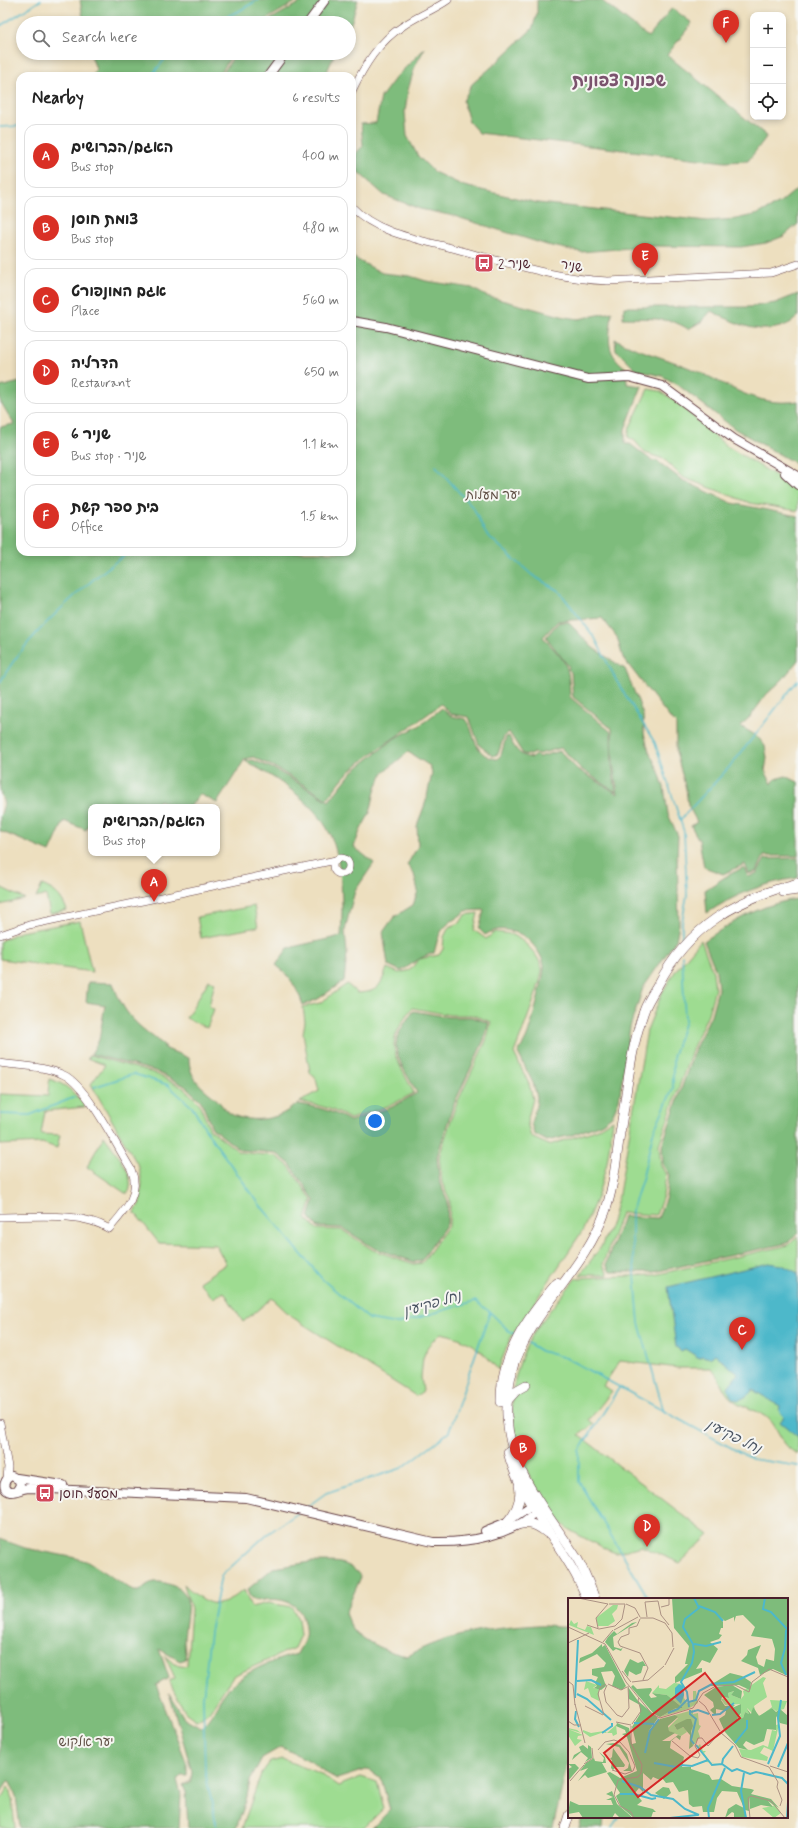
<!DOCTYPE html>
<html lang="en">
<head>
<meta charset="utf-8">
<style>
  body { margin:0; font-family:Mynerve,"Playpen Sans Hebrew",sans-serif; background:#f2f2f2; color:#222 }
  .controls { position:absolute; right:12px; top:12px; display:grid; overflow:hidden; border-radius:8px; box-shadow:0 2px 6px #0003 }
  .controls button { width:36px; height:36px; display:grid; place-items:center; padding:0; border:0; border-bottom:1px solid #e0e0e0; background:#fff; color:#222; font:20px sans-serif }
  .you { position:absolute; left:375px; top:1121px; width:14px; height:14px; margin:-10px; border:3px solid #fff; border-radius:50%; background:#1a73e8; box-shadow:0 0 0 6px #1a73e833 }
  .badge { display:grid; place-items:center; width:26px; height:26px; border-radius:50%; background:#d93025; color:#fff; font-size:13px; font-weight:700 }
  .pin { position:absolute; translate:-50% -33px; filter:drop-shadow(0 1px 2px #0008) }
  .pin::after { content:''; position:absolute; top:21px; width:14px; height:12px; background:inherit; clip-path:polygon(0 0,100% 0,50% 100%) }
  .popup { position:absolute; left:88px; top:804px; width:132px; height:52px; box-sizing:border-box; display:grid; place-content:center; border-radius:8px; background:#fff; filter:drop-shadow(0 1px 3px #0005); font-size:13px; white-space:nowrap; color:#767676 }
  .popup b { font-size:15px; color:#222 }
  .popup::after { content:''; position:absolute; left:50%; top:100%; margin-left:-8px; border:8px solid transparent; border-top-color:#fff }
  .list { margin:0; padding:0; list-style:none }
  h2 { display:flex; justify-content:space-between; align-items:center; height:52px; margin:0; padding:0 16px; font-size:17px }
  h2 small { font-size:13px; font-weight:400; color:#767676 }
  .list li { display:grid; grid-template-columns:26px 1fr auto; gap:12px; align-items:center; box-sizing:border-box; height:64px; margin:0 8px 8px; padding:0 8px; border:1px solid #e0e0e0; border-radius:12px }
  .list b { display:block; font-size:15px; white-space:nowrap }
  .list p { margin:0; font-size:13px; white-space:nowrap; color:#767676 }
  .list em { font-size:13px; font-style:normal; color:#767676 }
  .icon { flex:none; width:22px; height:22px; fill:none; stroke:currentColor; stroke-width:2; stroke-linecap:round; stroke-linejoin:round }
  .map { position:relative; flex:none; width:798px; height:1828px; overflow:hidden }
  .search { position:absolute; background:#fff; box-shadow:0 2px 6px #0003; left:16px; top:16px; width:340px; height:44px; display:flex; align-items:center; gap:10px; box-sizing:border-box; padding:0 14px; border-radius:22px; color:#767676; font-size:15px }
  .panel { position:absolute; background:#fff; box-shadow:0 2px 6px #0003; left:16px; top:72px; width:340px; height:484px; border-radius:12px }
  .map>svg:first-child { display:block }
  .green { fill:#9edc91; stroke:#747e5e }
  .forest { fill:#7ebc7b; stroke:#646e53 }
  .water { fill:#4db8ca; stroke:#4c6c7a }
  .lines { fill:none; stroke-linecap:round; stroke-linejoin:round }
  .stream { stroke:#4db8ca; stroke-width:1.5 }
  .secondary-casing { stroke:#623c41; stroke-width:8 }
  .primary-casing { stroke:#623c41; stroke-width:10 }
  .highway-casing { stroke:#623c41; stroke-width:10 }
  .secondary { stroke:#fff; stroke-width:7 }
  .primary { stroke:#fff; stroke-width:8 }
  .highway { stroke:#fff; stroke-width:9 }
  .labels { text-anchor:middle; stroke-width:4; stroke-linejoin:round; paint-order:stroke }
  .poi-label { font-size:13px; fill:#4a1f2b; stroke:#f6f6f2; text-anchor:start }
  .street-label { font-size:13px; fill:#4a1f2b; stroke:#f6f6f2 }
  .park-label { font-size:13px; fill:#5f4e44; stroke:#f6f6f2 }
  .water-label { font-size:14px; font-style:italic; fill:#4b5563; stroke:#f6f6f2 }
  .district-label { font-size:17px; font-weight:bold; fill:#7b536e; stroke:#f6f6f2 }
  .inset-river { fill:none; stroke:#4db8ca; stroke-width:2 }
  .inset-road { fill:none; stroke:#ac9284; stroke-width:1 }
  .view { fill:#d62828; fill-opacity:0.15; stroke:#d62828; stroke-width:2 }
  .inset-edge { fill:none; stroke:#4a1f2b; stroke-width:2 }
</style>
</head>
<body>
<div class="map">
<svg width="798" height="1828" viewBox="0 0 798 1828">
  <rect width="100%" height="100%" fill="#f6f6f2"/>
  <filter id="ink" filterUnits="userSpaceOnUse"><feTurbulence type="fractalNoise" baseFrequency=".025" numOctaves="2"/><feDisplacementMap in="SourceGraphic" scale="8" xChannelSelector="R" yChannelSelector="G"/><feConvolveMatrix kernelMatrix="1 2 1 2 8 2 1 2 1" color-interpolation-filters="sRGB"/></filter>
  <filter id="wash" filterUnits="userSpaceOnUse"><feTurbulence type="fractalNoise" baseFrequency=".012" numOctaves="4" result="noise"/><feDisplacementMap in="SourceGraphic" scale="16" xChannelSelector="R" yChannelSelector="G"/><feGaussianBlur stdDeviation="0.9" result="paint"/><feColorMatrix in="noise" values="0 0 0 0 0 0 0 0 0 0 0 0 0 0 0 0 0 1.4 0 .05"/><feComposite in="paint" operator="in"/></filter>
  <g filter="url(#wash)">
    <rect width="100%" height="100%" fill="#eddfbf"/>
    <g class="green">
      <path d="M648 389 660 391 677 402 725 445 798 489V511L750 503 682 477 664 459 645 453 635 441 628 437 630 427Z"/>
      <path d="M42 885C56 891 61 896 67 910L50 914 46 895 36 898Z"/>
      <path d="M0 887 25 899 0 905Z"/>
      <path d="M254 906 258 927 201 938 197 917Z"/>
      <path d="M478 913 474 930 486 939 495 932C500 933 506 933 511 934 523 939 539 955 542 968 544 978 519 1040 514 1053L529 1084 533 1099 527 1122 531 1137 549 1145 596 1130 613 1120 607 1163 598 1195 583 1230 510 1339 498 1370C483 1350 467 1338 441 1333L428 1346 423 1358 421 1377 423 1391 416 1396 292 1317 272 1298 243 1322 224 1292 213 1298 199 1282 226 1264 216 1245 159 1243 135 1213 140 1202 142 1183 139 1167 91 1084 105 1065 87 1058 90 1055 154 1073 184 1088 199 1103 210 1129 239 1152 276 1156 289 1166 312 1200 306 1219 317 1229 342 1230 373 1250 414 1264 422 1263 449 1225 450 1200 442 1183 439 1157 455 1107 486 1041 491 1022 472 1015H450L412 1008C405 1018 395 1031 394 1044 393 1057 408 1080 414 1093L391 1105 350 1119C334 1109 319 1105 300 1102L319 1091 316 1079 310 1072 303 1033 305 1022 303 1007 320 1003 347 984 357 993C378 992 380 987 387 968L399 973 410 970 419 959 439 955 443 949 444 937 449 927 460 923 465 915Z"/>
      <path d="M80 921 92 972 0 959V941L20 932Z"/>
      <path d="M701 940 713 972 715 989 708 1014 693 1047 659 1145 661 1165 666 1175 663 1196 656 1215 621 1213 603 1264 608 1275H580L601 1247 612 1222 619 1194 647 1030 662 993 676 970Z"/>
      <path d="M209 980 215 982 209 1006 214 1009 207 1028 186 1018Z"/>
      <path d="M49 1079C67 1084 75 1093 85 1107L45 1111 41 1134 60 1135 57 1148 42 1143 0 1145V1094L48 1096Z"/>
      <path d="M104 1136C113 1149 138 1177 128 1193H125L87 1167Z"/>
      <path d="M798 1236V1454C781 1447 780 1430 769 1419 763 1412 742 1407 733 1400 723 1393 721 1378 711 1368H679L620 1361 603 1386 612 1391 589 1420 594 1424 579 1435 709 1535 680 1563 641 1546 616 1553 608 1550C594 1542 575 1535 563 1525 556 1519 550 1508 545 1501 511 1454 501 1401 526 1347 538 1322 559 1300 576 1278L654 1275 789 1245Z"/>
      <path d="M184 1584C195 1595 211 1610 228 1601 234 1598 239 1593 244 1590L251 1607 268 1603 292 1607 298 1619 300 1635 294 1648 233 1676 209 1712 197 1721 185 1712 169 1681 175 1678 165 1656 174 1664 187 1666 191 1609Z"/>
      <path d="M282 1759 321 1774 338 1786 361 1777 377 1782 384 1808 364 1828H242L261 1774 270 1762Z"/>
      <path d="M8 1787 12 1799 15 1828H0V1800Z"/>
    </g>
    <g class="forest">
      <path d="M80 0H299L260 23H84Z"/>
      <path d="M305 0H358L349 30V23H264Z"/>
      <path d="M537 0H601L648 37 672 8 692 23 667 55 767 136 748 161 725 162 479 133 469 122 463 101 472 84 495 64 532 29 537 14Z"/>
      <path d="M425 48 415 66 408 90 405 112 407 136 418 156 434 172 464 186 538 203 707 221 736 219 758 214 780 203 798 188V224L784 236 766 243 741 247 654 246 581 252 547 245 454 216 420 209 384 195 358 172 355 154 363 146 361 124 376 123 381 97 396 77Z"/>
      <path d="M90 53H233L219 76H93L96 69Z"/>
      <path d="M236 53H335L325 76H221Z"/>
      <path d="M352 257 382 273 410 276 426 281 472 288 486 296 565 317 579 319 612 312C610 338 603 351 626 368L627 384 642 386 625 429V444H630L651 460 657 461 682 480 732 503 798 516V660L783 679 766 695 750 717 740 726 757 736 765 746 767 758 765 771 772 784 775 779 786 776 798 782V856H764L757 871 749 874 745 864 723 874 704 867 699 840 691 826 697 822 688 805 686 789 676 752V723L674 721 673 722 623 658 617 637 602 618 558 621 543 637C566 663 569 661 570 697L611 732 612 765 616 792 581 769 561 748 539 754 534 753 530 755 523 754 509 732 504 736 498 754 493 756 479 745 469 717 451 714 441 704C411 728 379 746 350 771 341 779 334 790 327 799L274 767 253 757 245 759 217 803 199 794 190 807H172L159 800 155 807H91V820L86 830 64 821 50 852 0 831V817L4 804 0 791V427L14 424 0 401V387L20 382V552H352Z"/>
      <path d="M798 294V316C792 323 788 324 780 327 754 334 734 322 711 311L701 322 688 329C669 316 645 319 623 318L624 307H749L775 303Z"/>
      <path d="M615 339C640 352 666 358 692 369 729 384 756 408 798 401V465L735 429 678 385 662 376 636 370 616 350Z"/>
      <path d="M559 622H568L593 648 625 669 638 701 643 715 644 733 649 752 658 769 664 787 668 814 678 836 677 856 679 924 676 940 643 988 630 1027 619 1100 612 1116 601 1124 572 1135 547 1141 534 1134 531 1123 536 1106 537 1097 533 1083 518 1053C521 1047 526 1041 528 1034 532 1022 545 975 544 965 542 954 530 939 520 934 506 929 498 927 485 935L479 929 484 910 465 911C460 917 453 919 447 925 438 932 437 943 434 953 419 957 413 964 401 971L388 965 383 932 394 917 413 905 418 891 414 874 407 865 418 846 417 826 426 801 432 773 430 766 408 752 383 773 376 787 370 813 360 831 354 847 374 863 355 891 349 913 345 931 347 954 344 981 318 999 303 1005C297 988 290 976 276 965L288 948 341 936C343 906 343 862 330 834 315 802 275 777 245 761L253 760 274 769 329 801 352 772 395 738 419 726 442 708 451 716 466 719C476 733 472 756 497 759L501 755 506 737 509 736C514 747 518 756 532 758L535 755 539 757 560 751 577 769 618 794 613 764 612 729 573 697 571 672 568 669 569 667 546 637Z"/>
      <path d="M798 858V878C765 882 734 895 707 913L705 890 725 877 744 867 748 877 757 873 765 859Z"/>
      <path d="M798 899V1232L788 1243 654 1272H610L606 1264 623 1216 658 1218 666 1197 669 1175 663 1165 662 1146 695 1048 711 1015 718 989 716 971 704 941C732 922 763 903 798 899Z"/>
      <path d="M88 982 113 983C124 1016 137 1025 164 1045V1048L189 1058C189 1077 200 1086 214 1097 220 1101 223 1109 229 1113 242 1121 263 1121 277 1116 284 1114 291 1108 298 1104 318 1107 333 1111 350 1121L392 1107 417 1093C411 1081 395 1058 396 1044 397 1032 407 1020 413 1011L449 1017H472L489 1023 484 1040 453 1106 437 1157 440 1184 448 1201 447 1224 421 1261 414 1262 374 1248 342 1228 318 1227 309 1218 314 1200 290 1164 276 1153 240 1150 212 1128 201 1101 185 1086 155 1071 91 1054 99 1040 105 1005 86 1002Z"/>
      <path d="M0 1539 25 1548 76 1558 86 1561 134 1591H140C147 1583 154 1580 165 1583 173 1585 184 1590 187 1599 189 1609 184 1629 184 1640 184 1646 185 1653 186 1659L180 1661 159 1649 169 1678 156 1685 187 1764V1776H181L177 1780 181 1794 179 1828H20L16 1796 9 1780 0 1794Z"/>
      <path d="M311 1562C333 1563 347 1558 361 1577L345 1613C347 1618 349 1624 352 1628 365 1643 389 1653 408 1656 446 1633 495 1628 538 1625 548 1624 560 1628 569 1625V1756L553 1828H372L390 1810 381 1778 368 1769 337 1779 326 1773 310 1761 281 1747 262 1758 250 1781 246 1801 236 1828H188L186 1791 183 1785 191 1781 192 1771 169 1693 184 1718 201 1727C212 1718 216 1705 224 1694 241 1672 271 1661 297 1654 299 1649 304 1643 305 1637 306 1633 305 1626 304 1622 299 1599 276 1597 257 1601L250 1597 247 1590 273 1568Z"/>
      <path d="M582 1817H604L603 1828H579Z"/>
    </g>
    <path class="water" d="M769 1263 782 1265 798 1273V1437L780 1422 784 1417 779 1411 780 1406 753 1390C744 1400 731 1407 728 1387L738 1374 715 1354 710 1358 702 1356 699 1358 685 1349 681 1351 676 1347 668 1287Z"/>
    <g class="lines">
      <g class="stream">
        <path d="M211 23 239 11 258 0"/>
        <path d="M0 26 41 0"/>
        <path d="M151 76 170 53"/>
        <path d="M0 127 20 126"/>
        <path d="M436 466 474 509 486 534 532 575 559 591 595 638 616 680 655 743 684 832 687 895 682 922V943"/>
        <path d="M0 683C24 637 87 582 129 552"/>
        <path d="M680 820 733 763 798 680"/>
        <path d="M94 1087 134 1074 168 1085 192 1107 212 1139 260 1205 323 1280 369 1319 397 1324 475 1301 490 1312 509 1331 516 1335"/>
        <path d="M0 1114 30 1115 75 1097"/>
        <path d="M528 1343 541 1351 566 1358 752 1459 798 1466"/>
        <path d="M619 1388 579 1451V1482L649 1599"/>
        <path d="M664 1412 639 1323 632 1239V1211L643 1176 653 1133 673 1088V1057L685 1021 682 955"/>
        <path d="M304 1509 326 1493 402 1468 449 1432 490 1312"/>
        <path d="M217 1828 205 1771 203 1698 210 1632 221 1576 266 1535 298 1513"/>
        <path d="M612 1828 618 1817"/>
      </g>
    </g>
  </g>
  <g filter="url(#ink)">
    <g class="lines">
      <defs>
        <g id="secondary">
          <path d="M352 91C364 66 379 41 403 26 417 16 434 10 448 0"/>
          <path d="M352 207C378 235 424 240 459 250 508 263 557 279 608 281L771 273 798 264"/>
          <circle cx="341" cy="866" r="8"/>
          <path d="M0 935 29 925 336 860"/>
          <path d="M0 1063C20 1066 45 1066 64 1075 87 1086 116 1145 131 1169 142 1194 124 1212 109 1229 82 1211 32 1217 0 1217"/>
          <path d="M0 1423 8 1467 7 1478"/>
        </g>
        <g id="primary">
          <path d="M308 23 325 0"/>
          <path d="M268 76 285 53"/>
          <path d="M352 321 386 327 588 379 629 377 662 386 734 439 798 476"/>
          <path d="M785 473 798 485"/>
          <path d="M17 1478 63 1485"/>
          <path d="M17 1490 20 1485 19 1480 12 1476C5 1478 0 1489 10 1492 15 1493 23 1488 29 1488L246 1498 433 1542C467 1543 515 1536 539 1508"/>
          <path d="M485 1531 507 1522 532 1505H538"/>
        </g>
        <g id="highway">
          <path d="M783 892 798 890"/>
          <path d="M507 1401 517 1390 526 1385"/>
          <path d="M501 1402C500 1355 528 1317 557 1283"/>
          <path d="M508 1452C522 1507 567 1547 587 1599"/>
          <path d="M507 1522C517 1511 522 1499 519 1485"/>
          <path d="M510 1528C525 1521 534 1522 547 1533"/>
          <path d="M595 1599C590 1586 585 1572 578 1560 550 1515 509 1472 507 1416 503 1328 578 1287 605 1212 614 1187 616 1159 620 1133 627 1092 630 1050 644 1011 647 1002 653 993 658 985 688 927 736 899 798 883"/>
          <path d="M565 1828 569 1815"/>
        </g>
      </defs>
      <use href="#secondary" class="secondary-casing"/>
      <use href="#primary" class="primary-casing"/>
      <use href="#highway" class="highway-casing"/>
      <use href="#secondary" class="secondary"/>
      <use href="#primary" class="primary"/>
      <use href="#highway" class="highway"/>
    </g>
  </g>
  <defs>
    <symbol id="bus-square" viewBox="-11 -11 22 22"><rect x="-9" y="-9" width="18" height="18" rx="4" fill="#d1495b" stroke="#f6f6f2"/><path d="M-5-6H5V4H4V6H2V4H-2V6H-4V4H-5ZM-3.5-4V0h7V-4ZM-3.5 1.2v1.5H-2V1.2ZM2 1.2v1.5H3.5V1.2Z" fill="#fff"/></symbol>
  </defs>
  <g fill-rule="evenodd">
    <use href="#bus-square" x="473" y="252" width="22" height="22"/>
    <use href="#bus-square" x="34" y="1482" width="22" height="22"/>
  </g>
  <g class="labels">
    <g class="poi-label">
      <text x="498" y="268">שניר 2</text>
      <text x="59" y="1498">מסעף חוסן</text>
    </g>
    <g class="street-label">
      <text transform="translate(572 265) rotate(10)" y="5">שניר</text>
    </g>
    <g class="park-label">
      <text x="493" y="499">יער מעלות</text>
      <text x="86" y="1746">יער אלקוש</text>
    </g>
    <g class="water-label">
      <text transform="translate(432 1303) rotate(-16)" y="5">נחל פקיעין</text>
      <text transform="translate(734 1436) rotate(26)" y="5">נחל פקיעין</text>
    </g>
    <g class="district-label">
      <text x="619" y="86">שכונה צפונית</text>
    </g>
  </g>
  <g transform="translate(568 1598)">
    <rect width="220" height="220" fill="#eddfbf"/>
    <path d="M45 7H50L49 11 44 16 47 23 40 28H30L28 20ZM3 22 6 26 10 24 9 29 17 32 19 28 23 29 26 37 1 27ZM195 79 198 80 195 85 199 99 186 108 188 115 192 118 204 109 202 102 219 103 216 111 208 113 204 110 195 117 191 118 187 115 185 109 184 115 179 110 181 116 177 114 175 120 169 121 173 116V106L157 107 153 101 161 100 160 95 166 93 163 97 173 101 176 97 175 93ZM18 83 29 87 25 90 31 91V103L23 99 20 90 16 92ZM106 85 115 86 116 100 119 105 125 104V93H128L130 105 120 111 92 119 108 110H115L99 97 84 95 91 87V90L98 91ZM125 112V116L130 115 131 127 133 128 130 133 132 139 125 148 122 121 106 127 109 132 113 128 117 131 119 134 113 138 101 133 100 130 110 120 107 117ZM211 126 205 153 196 149 192 155 200 159 199 163 174 159 171 151 183 152 195 147 200 149 204 132 208 133V127ZM48 127 49 136 45 138 44 135H37L36 134 22 139 15 134V132L23 135 36 133 39 135ZM0 130 9 132 13 135 0 131 15 137 10 138 9 141 14 142 7 148 0 137ZM128 146 130 148 132 146 135 153H138L136 155 143 165 155 166 138 164V159ZM201 203 208 208 213 215 206 220 194 210 206 208Z" fill="#9edc91"/>
    <path d="M104 0H220V78L205 71 192 77 190 70 173 63 179 57 180 52 193 47 188 59 190 66 196 69 198 61 206 63 207 51 204 41 183 38 187 29 175 17 168 18 166 24V19L157 23 151 18 155 24V30H153L151 36 154 37 151 41 142 44 150 51 142 65 134 62 128 71 134 70V74L107 85V79L120 66H117L121 48 106 30ZM69 24 45 39 46 49 53 51 55 49 53 53 48 51 45 53 37 44 40 39 46 33 49 36 64 25ZM34 46V49L37 47 55 82 58 88 54 92 44 88 47 78 44 73 33 74 38 88 33 92 26 90 29 88 27 85 30 79 24 77V71L36 69 38 65 29 56 11 65 12 60 24 55ZM62 61 70 65 75 63 78 68H75L73 75 68 77 61 73 60 79 56 73ZM162 75 174 78 183 84 182 92 171 87 141 88ZM65 87 69 91 83 90 84 92 81 97 83 100 89 99 84 95 99 97 115 110H108L92 119 86 116 63 89ZM164 87 174 93 173 101 163 97 166 93 160 95 161 100 154 99 153 102 157 108 167 107 164 110 173 106V115L169 121 175 120 177 114 181 116 179 111 183 116 185 109 191 118 204 110 208 114 212 111 220 118V127L212 125 208 118V132L199 131 196 143 186 147 178 143 175 147 180 152 171 150 157 134 151 121 157 117 158 113 148 111V116H146L142 112 146 109 145 104 136 97 148 89ZM60 89 70 103 90 120 80 134 92 121 107 117 110 119 100 128 101 133 107 135 94 143H102L110 137 113 138 112 142 108 139 103 143 102 150 116 159 114 169H123V171L141 177 144 182 153 181 164 188 183 191 186 192 183 196 203 201 211 210 200 203 205 209 193 207 182 211 181 198V213L177 212V219L166 220V215L164 214 157 220 160 211 168 206 176 210 169 194 154 193 149 200 146 214H135L134 208 125 209 121 206 120 192 111 194 105 184 98 185 94 180 92 182 85 179 83 182 75 175V194L71 190 67 195 74 203 69 207 85 211 88 214H85L83 220H66L53 209 48 198 52 195 39 175 42 174 52 180 69 173 59 139 54 136 58 135 57 132 48 128 49 125 61 130 64 146 68 145 64 129 72 116V107L61 101ZM119 121H123L125 128 123 133 125 148 121 151 122 137 115 129 109 132 106 127ZM46 145 52 147 59 156 64 173H55L60 170 61 165 51 149 38 146ZM15 147 20 151V147L23 149 24 160 17 164 20 160 13 154 4 162 6 157 13 153 11 149ZM45 150 57 167 56 169H48L45 172 43 170 44 162 42 161 44 159ZM31 154 37 159 38 165H34L39 174 20 180 17 177 10 183 20 170 12 173 18 165 26 160 27 163 35 164 36 160ZM0 166H7L11 170 0 183V171L4 169ZM95 189 101 190 103 195 96 201 87 195ZM44 193 49 206 65 220H52L47 215 44 220H15L11 214 0 216 2 203 11 207H45L43 202H38L45 199 38 196Z" fill="#7ebc7b"/>
    <path d="M111 86 115 88 116 97 113 106 107 100V90Z" fill="#4db8ca"/>
    <path class="inset-river" d="M197 0 195 11 203 14 220 32M131 8 147 14 155 23M218 32 217 50 213 65 218 77M126 46 138 48 153 44M9 83 23 82 33 87M9 96 19 101 43 122M7 100 10 42M121 104 128 102 131 93 144 86 166 84 187 74M121 109 119 94 113 84 124 65 126 54 125 46 115 29 117 21 131 10 126 0M122 112V116L128 121 123 142 126 146M8 113 7 121 11 129M123 114 130 112 141 116M100 115 110 111 120 101M144 117 152 116 166 105M66 125 86 126M34 135 44 128V125M167 145 179 130V122M128 147 144 167 154 166 164 173 169 171 182 176 188 174 214 180 220 186M77 155 82 133 91 121M86 165 108 169 113 167 124 168 140 162M154 166 155 161 165 148M200 166 212 138 210 120 213 102M210 169 220 145M176 175 173 193 178 220M54 183 72 189 83 197 105 201 117 211 131 217M52 196H66L84 201 88 200M102 220 129 217M141 220 140 210 157 170M219 220 220 204"/>
    <path class="inset-road" d="M10 0 40 6M41 6H57M58 6 67 10 72 19M93 9 101 7V0M79 19 77 4 90 3 93 17 101 27M72 20H85L97 25 104 35 105 49M72 21 69 28 61 30V36L53 39 50 44 52 48 72 55 80 70 75 82M19 27 31 31M0 29 37 46 58 84 84 116 92 120 125 110 135 95 148 88 167 87 181 94 184 84 201 71 220 79M30 30 28 20 40 6M31 31 47 28 54 21 57 6M46 32 70 19M35 44 45 32M0 45 21 35M97 67 106 50M54 73 63 84M0 83 5 87 7 107M64 84 80 82 96 68M40 86 53 92 59 89M39 87 36 94 38 104 49 117 54 119 61 110 60 88M131 103 137 108 152 133M7 106 17 145M17 108 35 117M36 117 30 96 32 90 38 86M0 123 6 127H13M48 124 63 127M64 126 73 113 70 102 71 100M63 128V145L74 167 73 175 70 179 50 182 46 197 52 208 63 214 66 220M152 134 167 147 173 159 201 169M104 143 122 158 130 160 132 157 127 148 130 140H134L140 148 152 134M30 152 37 144 46 142 52 144 61 154 67 168 65 173 57 176 44 172M16 166 25 160 24 150M202 168 220 174M201 169 210 184 209 189 214 202 212 208M2 183 16 167M182 220 180 200 183 198 203 203 217 220"/>
    <path class="view" d="M137 75 172 120 70 199 36 155Z"/>
    <rect width="220" height="220" class="inset-edge"/>
  </g>
</svg>
<div class="controls">
<button>+</button>
<button>−</button>
<button><svg class="icon" aria-label="locate" viewBox="0 0 24 24"><circle cx="12" cy="12" r="6"/><path d="M12 2v4M12 18v4M2 12h4M18 12h4"/></svg></button>
</div>
<div class="you"></div>
<div class="pin badge" style="left:154px;top:902px">A</div>
<div class="popup"><b>האגם/הברושים</b>Bus stop</div>
<div class="pin badge" style="left:523px;top:1468px">B</div>
<div class="pin badge" style="left:742px;top:1350px">C</div>
<div class="pin badge" style="left:647px;top:1547px">D</div>
<div class="pin badge" style="left:645px;top:276px">E</div>
<div class="pin badge" style="left:726px;top:43px">F</div>
<div class="search"><svg class="icon" aria-label="search" viewBox="0 0 24 24"><circle cx="10" cy="10" r="6"/><path d="M15 15l6 6"/></svg>Search here</div>
<section class="panel">
<h2>Nearby<small>6 results</small></h2>
<ul class="list">
<li><span class="badge">A</span><div><b>האגם/הברושים</b><p>Bus stop</p></div><em>400 m</em></li>
<li><span class="badge">B</span><div><b>צומת חוסן</b><p>Bus stop</p></div><em>480 m</em></li>
<li><span class="badge">C</span><div><b>אגם המונפורט</b><p>Place</p></div><em>560 m</em></li>
<li><span class="badge">D</span><div><b>הדרליה</b><p>Restaurant</p></div><em>650 m</em></li>
<li><span class="badge">E</span><div><b>שניר 6</b><p>Bus stop · שניר</p></div><em>1.1 km</em></li>
<li><span class="badge">F</span><div><b>בית ספר קשת</b><p>Office</p></div><em>1.5 km</em></li>
</ul>
</section>
</div>
</body>
</html>
